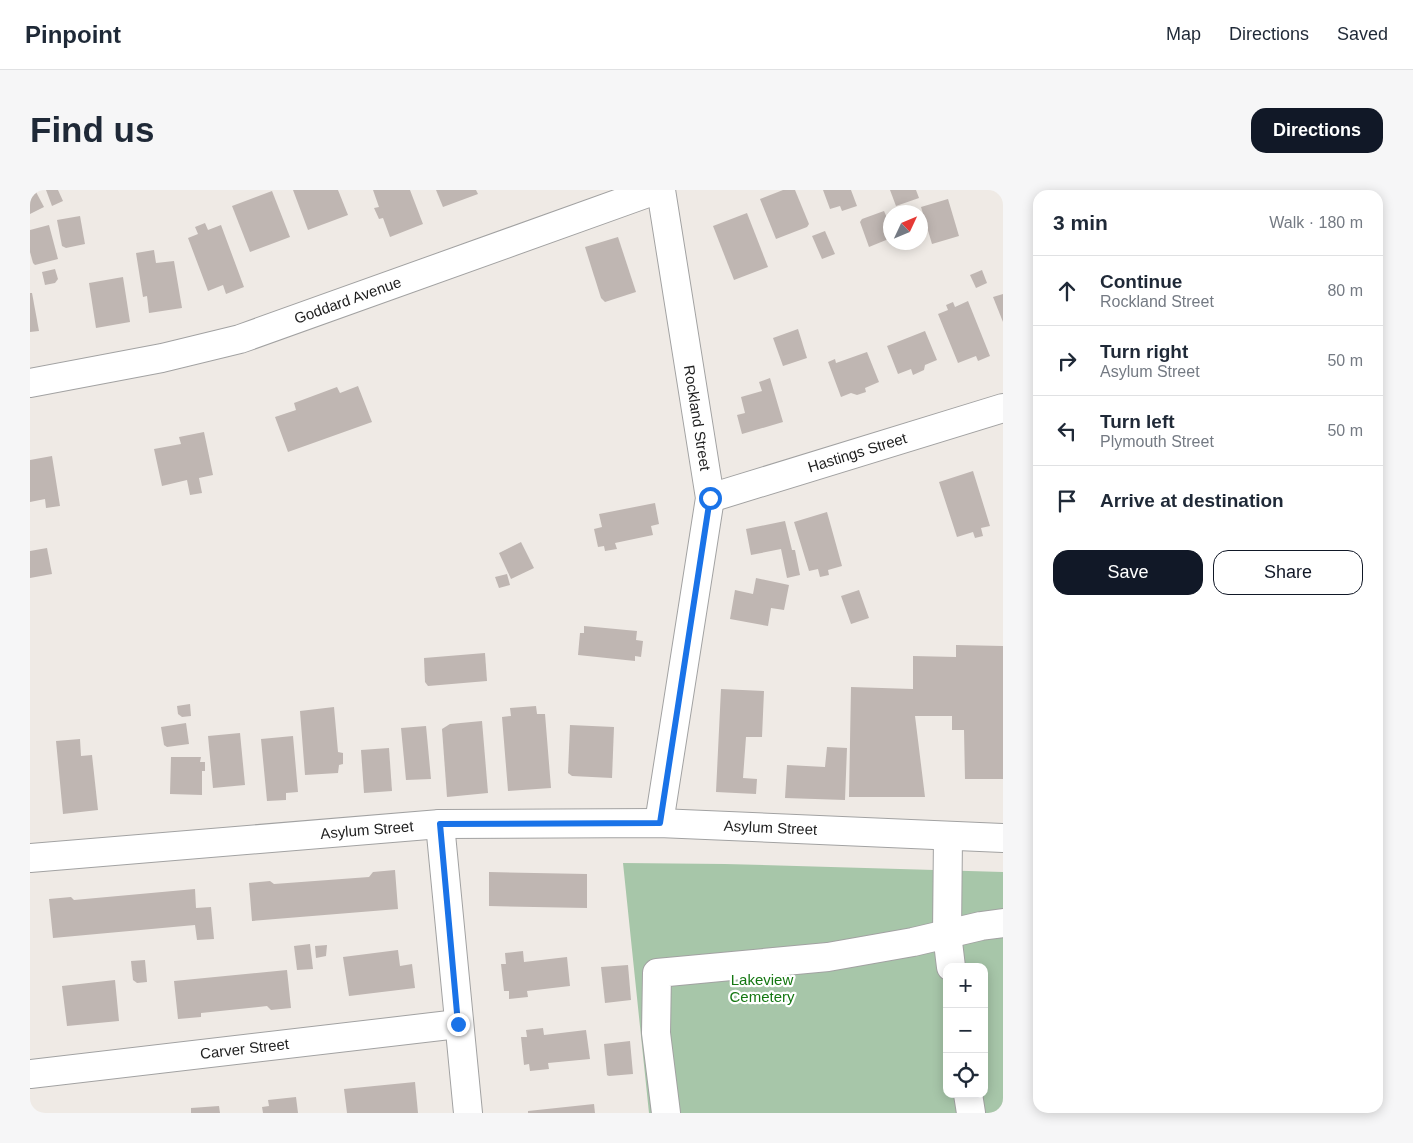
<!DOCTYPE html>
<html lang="en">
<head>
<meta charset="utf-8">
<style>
  body { margin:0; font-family:Helvetica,sans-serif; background:#f6f6f7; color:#1f2937 }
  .controls { position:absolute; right:15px; bottom:15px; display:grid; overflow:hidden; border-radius:10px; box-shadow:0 2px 12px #0003 }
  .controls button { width:45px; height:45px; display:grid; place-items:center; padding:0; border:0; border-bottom:1px solid #e0e1e3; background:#fff; color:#1f2937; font:25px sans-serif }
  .compass { position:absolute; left:853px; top:15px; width:45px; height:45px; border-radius:50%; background:#fff; box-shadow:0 2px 12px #0003; rotate:46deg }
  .stop { position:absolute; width:15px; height:15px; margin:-11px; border:4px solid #1a73e8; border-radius:50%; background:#fff }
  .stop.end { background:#1a73e8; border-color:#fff; box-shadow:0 1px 5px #0008 }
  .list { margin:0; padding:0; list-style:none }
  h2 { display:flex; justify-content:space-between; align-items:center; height:65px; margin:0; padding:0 20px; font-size:21px }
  h2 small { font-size:16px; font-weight:400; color:#747a83 }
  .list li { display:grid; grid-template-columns:32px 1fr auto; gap:15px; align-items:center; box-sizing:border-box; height:70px; padding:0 20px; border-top:1px solid #e0e1e3 }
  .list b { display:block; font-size:19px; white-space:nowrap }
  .list p { margin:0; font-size:16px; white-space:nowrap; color:#747a83 }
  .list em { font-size:16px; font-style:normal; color:#747a83 }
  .actions { display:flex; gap:10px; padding:15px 20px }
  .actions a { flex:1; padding:11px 0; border:1px solid #111827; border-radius:15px; text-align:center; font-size:18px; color:#111827 }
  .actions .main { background:#111827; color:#fff }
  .icon { flex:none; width:28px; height:28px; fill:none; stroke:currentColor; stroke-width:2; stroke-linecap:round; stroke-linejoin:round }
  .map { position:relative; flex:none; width:973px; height:923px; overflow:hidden; border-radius:15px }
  header { display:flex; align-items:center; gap:30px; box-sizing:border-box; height:70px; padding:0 25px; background:#fff; border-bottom:1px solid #e0e1e3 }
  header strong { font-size:24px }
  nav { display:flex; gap:28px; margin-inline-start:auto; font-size:18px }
  .intro { display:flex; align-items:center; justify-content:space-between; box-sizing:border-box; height:120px; padding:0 30px }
  h1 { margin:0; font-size:35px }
  .button { padding:12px 22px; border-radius:15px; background:#111827; color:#fff; font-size:18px; font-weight:700 }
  main { display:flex; gap:30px; padding:0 30px }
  aside { flex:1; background:#fff; border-radius:15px; box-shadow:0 2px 12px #0003 }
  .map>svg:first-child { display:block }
  .cemetery { fill:#a7c6a9; fill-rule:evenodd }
  .building { fill:#bfb6b2 }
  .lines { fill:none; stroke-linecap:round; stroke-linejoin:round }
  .minor-casing { stroke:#a2a2a2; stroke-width:30 }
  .minor { stroke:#fff; stroke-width:28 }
  .route { stroke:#1a73e8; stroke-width:6 }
  .labels { text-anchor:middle; stroke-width:4.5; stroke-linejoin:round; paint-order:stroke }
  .street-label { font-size:15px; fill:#1e1e1e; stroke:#fff }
  .park-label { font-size:15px; fill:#147711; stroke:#fff }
</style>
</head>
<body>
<header>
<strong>Pinpoint</strong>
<nav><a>Map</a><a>Directions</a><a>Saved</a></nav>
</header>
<div class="intro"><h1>Find us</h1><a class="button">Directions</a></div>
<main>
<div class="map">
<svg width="973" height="923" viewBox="0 0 973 923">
  <rect width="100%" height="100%" fill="#efeae5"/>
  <path class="cemetery" d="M593 673 695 674 973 682V923H619ZM917 777H954V904H917Z"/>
  <g class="building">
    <path d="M0 0H5L14 17 0 24Z"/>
    <path d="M16 0H28L33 11 22 16Z"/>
    <path d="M263 0H308L318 25 278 40Z"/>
    <path d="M343 0H380L393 34 360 47 353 28 349 29 344 18 349 17Z"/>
    <path d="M406 0H446L448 4 413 17Z"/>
    <path d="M753 0H765L779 34 777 37 746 49 730 9Z"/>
    <path d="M793 0H821L827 16 812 21 810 16 800 19Z"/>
    <path d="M860 0H886L889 8 866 16Z"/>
    <path d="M242 1 260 47 220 62 202 16Z"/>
    <path d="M918 9 929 46 902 54 891 17Z"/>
    <path d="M854 21 861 37V48L839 57 830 32 832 29Z"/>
    <path d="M717 23 738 77 704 90 683 36Z"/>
    <path d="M50 26 55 54 36 58 32 56 27 30Z"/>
    <path d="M175 33 178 40 191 35 214 97 196 104 193 95 178 101 158 48 168 44 165 37Z"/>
    <path d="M19 35 28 69 5 75 3 73 0 62V40Z"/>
    <path d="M795 41 805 64 792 69 782 46Z"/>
    <path d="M588 47 606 102 575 112 571 108 555 57Z"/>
    <path d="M124 60 126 73 144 71 152 118 119 123 117 106 113 107 106 63Z"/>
    <path d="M25 79 28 89 25 93 15 95 12 82Z"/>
    <path d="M952 80 957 93 946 98 940 85Z"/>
    <path d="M93 87 100 132 66 138 59 93Z"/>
    <path d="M0 103H2L9 141 0 142Z"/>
    <path d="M973 104V132L963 107Z"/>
    <path d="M938 111 960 166 948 171 946 166 928 173 908 124 918 120 916 115 923 112 925 117Z"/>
    <path d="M768 139 777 168 753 176 743 148Z"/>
    <path d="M895 141 907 170 895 175 894 180 883 185 881 179 868 184 857 156Z"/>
    <path d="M837 162 849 192 835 198 836 202 827 205 821 203 811 207 798 172 805 169 806 173Z"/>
    <path d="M740 188 753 232 712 244 707 225 715 223 711 207 732 201 729 192Z"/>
    <path d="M328 196 342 232 258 262 245 227 266 220 264 213 307 197 310 203Z"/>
    <path d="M174 242 183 285 169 288 172 303 160 305 157 290 132 296 124 259 151 254 149 247Z"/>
    <path d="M22 266 30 316 16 318 15 309 0 312V270Z"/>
    <path d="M943 281 960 336 951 338 953 346 945 348 943 342 927 347 909 292Z"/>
    <path d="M625 313 629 334 621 336 623 345 585 353 587 359 575 361 574 356 568 357 564 339 572 337 569 324Z"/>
    <path d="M797 322 812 376 798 380 799 385 790 387 788 379 779 381 764 332Z"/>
    <path d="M755 331 762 360H765L770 385 757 388 751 359 721 365 716 339Z"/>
    <path d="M491 352 504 378 481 389 469 363Z"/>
    <path d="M17 358 22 384 0 388V361Z"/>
    <path d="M477 384 480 395 469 398 465 387Z"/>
    <path d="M726 388 759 395 754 420 741 418 738 436 700 429 705 400 723 404Z"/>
    <path d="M829 400 839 428 821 434 811 406Z"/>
    <path d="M554 436 607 441 606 450 613 451 611 467 605 466V471L548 465 550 443H554Z"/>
    <path d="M926 455 973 456V589H935L934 540H922V526H885L895 607H819L821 497 883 499V466L926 467Z"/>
    <path d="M455 463 457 491 398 496 395 492 394 468Z"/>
    <path d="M691 499 734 501 732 547H716L713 588 727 589 726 604 686 602Z"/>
    <path d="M160 514 161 526 152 527 148 524 147 516Z"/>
    <path d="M506 516 507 524H515L521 598 478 601 472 527 481 526 480 518Z"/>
    <path d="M304 517 308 562 313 563V574L309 575 308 583 275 585 270 521Z"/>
    <path d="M452 531 458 603 417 607 412 539 420 534Z"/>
    <path d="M156 533 159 554 137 557 134 555 131 537Z"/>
    <path d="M540 535 584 537 582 588 542 586 538 583Z"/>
    <path d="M396 536 401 589 376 590 371 538Z"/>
    <path d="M210 543 215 595 183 598 178 546Z"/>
    <path d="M263 546 268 602 256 603V610L237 611 231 549Z"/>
    <path d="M50 549 51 566 62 565 68 620 33 624 26 551Z"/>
    <path d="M797 557 817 558 815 610 755 608 757 575 795 577Z"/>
    <path d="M359 558 362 601 334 603 331 560Z"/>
    <path d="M141 567H171L170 572H175V581H172V605L140 604Z"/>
    <path d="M365 680 368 719 222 731 219 693 240 691 244 694 339 687 343 682Z"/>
    <path d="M459 682 557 684V718L459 716Z"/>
    <path d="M165 699 166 718 181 717 184 749 167 750 165 735 23 748 19 709 41 707 44 710Z"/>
    <path d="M280 754 283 779 267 780 264 756Z"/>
    <path d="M297 755 296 766 286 768 285 756Z"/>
    <path d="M368 760 370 776 382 774 385 798 319 806 313 767Z"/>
    <path d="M493 761 494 772 537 767 540 796 497 801 498 807 479 809V801H474L471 774H476L475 763Z"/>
    <path d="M115 770 117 792 107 793 103 790 101 771Z"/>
    <path d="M598 775 601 810 575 813 571 777Z"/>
    <path d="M257 780 261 818 241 820 237 816 171 823V827L148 829 144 791Z"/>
    <path d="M85 790 89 831 37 836 32 796Z"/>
    <path d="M513 838 514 845 556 840 560 869 518 873 519 879 500 881 499 874 494 875 491 847H497L496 840Z"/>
    <path d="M600 851 603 884 579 886 577 885 574 854Z"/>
    <path d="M385 892 388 923H317L314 899Z"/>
    <path d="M266 907 268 923H233L232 917 239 916 238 910Z"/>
    <path d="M564 914 565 923H498V921Z"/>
    <path d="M189 916 190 923H161V918Z"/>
  </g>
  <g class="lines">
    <defs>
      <g id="minor">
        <path id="s1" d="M0 193 132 168 210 149 626 0"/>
        <path id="s2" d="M680 308 973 218"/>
        <path d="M629 633 680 308 631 0"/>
        <path d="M410 634 438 923"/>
        <path d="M918 646 917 744 921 777"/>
        <path id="s3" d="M0 668 410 634 629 633 973 648"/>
        <path id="s4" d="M0 884 428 834"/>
        <path d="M938 904 941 923"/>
        <path d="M636 923 626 843 627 783 798 767 883 752 951 736 973 733"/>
      </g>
    </defs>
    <use href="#minor" class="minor-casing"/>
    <use href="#minor" class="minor"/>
  </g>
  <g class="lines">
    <path class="route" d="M428 834 410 634 630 633 680 308"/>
  </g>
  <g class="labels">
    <g class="street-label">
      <text dy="5" stroke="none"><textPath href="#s1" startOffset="329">Goddard Avenue</textPath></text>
      <text transform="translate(667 228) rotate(81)" y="5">Rockland Street</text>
      <text dy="5" stroke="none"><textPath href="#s2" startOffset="154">Hastings Street</textPath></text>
      <text dy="5" stroke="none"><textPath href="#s3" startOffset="742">Asylum Street</textPath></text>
      <text dy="5" stroke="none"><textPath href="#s3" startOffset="338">Asylum Street</textPath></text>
      <text dy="5" stroke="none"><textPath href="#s4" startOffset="216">Carver Street</textPath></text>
    </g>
    <g class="park-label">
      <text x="732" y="795">Lakeview<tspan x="732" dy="17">Cemetery</tspan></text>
    </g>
  </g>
</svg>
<div class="controls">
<button>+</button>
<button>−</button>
<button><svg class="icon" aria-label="locate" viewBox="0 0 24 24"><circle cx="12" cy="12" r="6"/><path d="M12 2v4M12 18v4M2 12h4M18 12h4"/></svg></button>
</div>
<svg class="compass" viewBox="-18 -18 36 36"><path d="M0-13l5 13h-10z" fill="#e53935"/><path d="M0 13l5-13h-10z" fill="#747a83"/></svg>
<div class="stop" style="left:680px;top:308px"></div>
<div class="stop end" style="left:428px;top:834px"></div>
</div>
<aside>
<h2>3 min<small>Walk · 180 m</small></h2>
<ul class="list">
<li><svg class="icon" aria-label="ahead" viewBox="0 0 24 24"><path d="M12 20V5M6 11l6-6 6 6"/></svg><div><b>Continue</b><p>Rockland Street</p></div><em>80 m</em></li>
<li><svg class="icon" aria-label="right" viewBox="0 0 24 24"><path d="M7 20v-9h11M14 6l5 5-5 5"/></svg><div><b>Turn right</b><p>Asylum Street</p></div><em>50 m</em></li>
<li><svg class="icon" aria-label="left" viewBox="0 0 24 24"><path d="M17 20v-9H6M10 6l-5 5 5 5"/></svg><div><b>Turn left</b><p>Plymouth Street</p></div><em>50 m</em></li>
<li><svg class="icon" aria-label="arrive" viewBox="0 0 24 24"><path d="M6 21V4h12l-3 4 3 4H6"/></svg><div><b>Arrive at destination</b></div></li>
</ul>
<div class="actions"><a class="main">Save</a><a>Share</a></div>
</aside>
</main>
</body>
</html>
